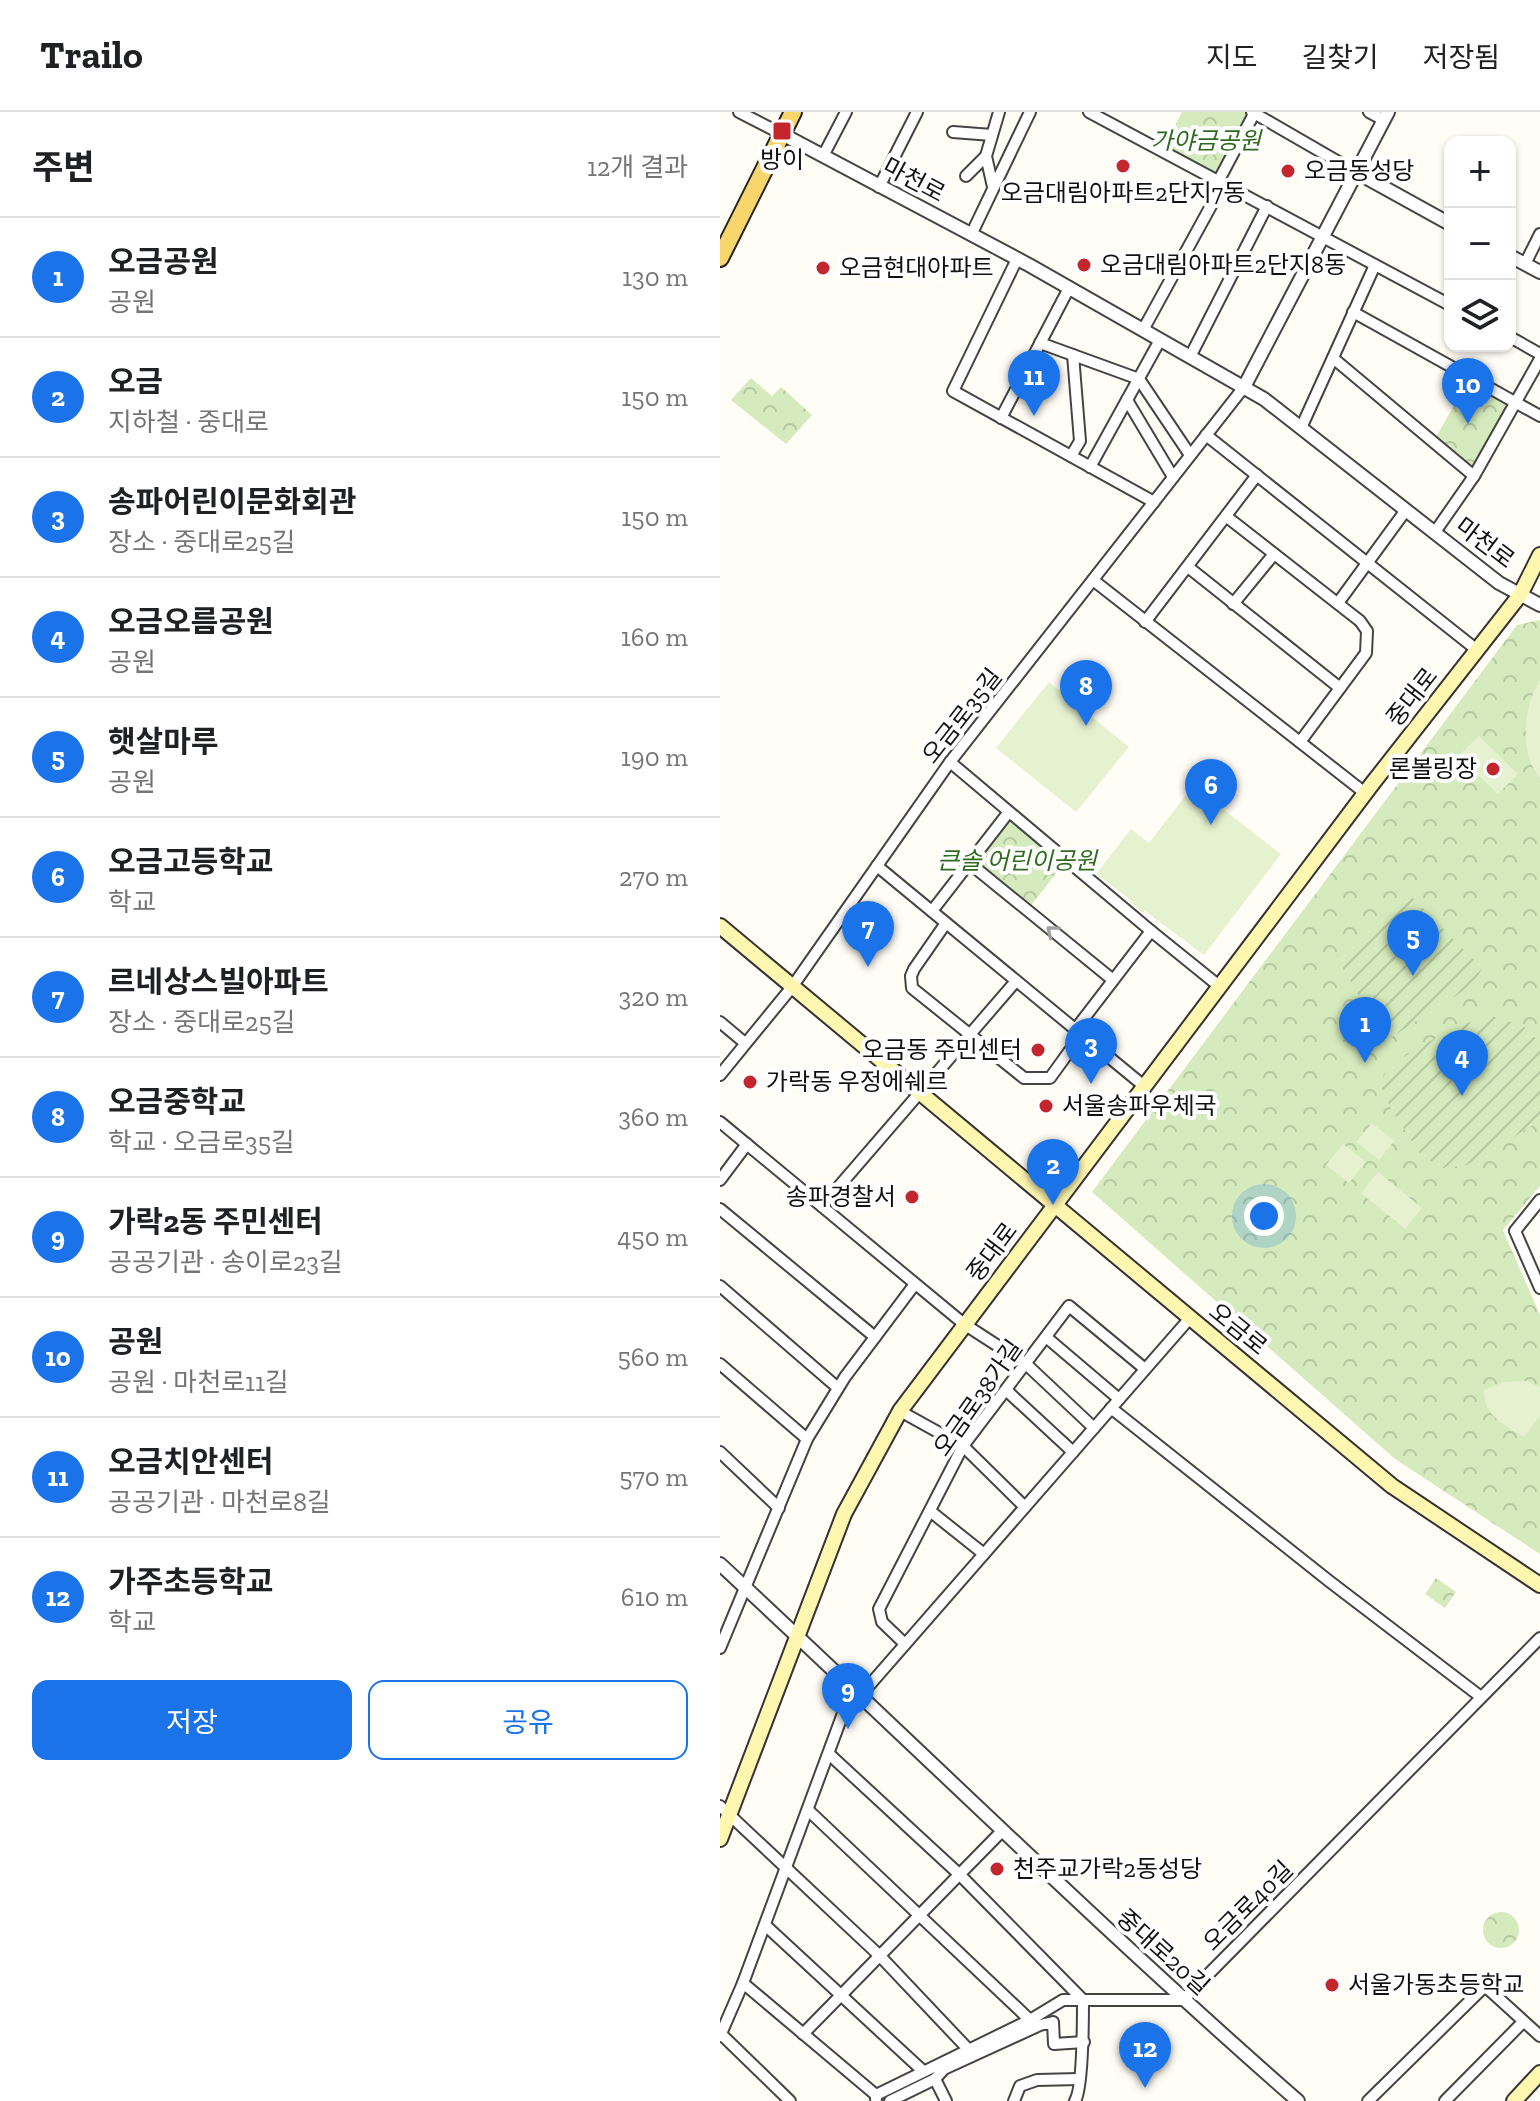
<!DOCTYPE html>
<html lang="ko">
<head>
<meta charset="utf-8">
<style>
  body { margin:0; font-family:"Zilla Slab","Noto Sans KR",serif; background:#f6f6f6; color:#202124 }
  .controls { position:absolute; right:24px; top:24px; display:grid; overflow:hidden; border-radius:16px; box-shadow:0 2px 6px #0004 }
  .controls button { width:72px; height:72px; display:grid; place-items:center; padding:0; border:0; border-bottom:2px solid #e0e0e0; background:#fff; color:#202124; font:40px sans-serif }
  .you { position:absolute; left:544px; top:1104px; width:28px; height:28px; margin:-20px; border:6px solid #fff; border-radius:50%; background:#1a73e8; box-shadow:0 0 0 12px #1a73e833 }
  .badge { display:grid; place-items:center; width:52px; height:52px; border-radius:50%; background:#1a73e8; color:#fff; font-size:26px; font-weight:700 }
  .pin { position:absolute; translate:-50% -66px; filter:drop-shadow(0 2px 4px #0008) }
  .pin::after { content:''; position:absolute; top:42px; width:28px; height:24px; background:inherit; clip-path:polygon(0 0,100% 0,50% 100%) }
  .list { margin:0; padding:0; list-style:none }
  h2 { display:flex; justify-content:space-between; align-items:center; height:104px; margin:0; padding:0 32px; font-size:34px }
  h2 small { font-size:26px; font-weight:400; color:#757577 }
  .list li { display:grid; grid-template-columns:52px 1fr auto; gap:24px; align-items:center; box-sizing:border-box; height:120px; padding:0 32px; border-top:2px solid #e0e0e0 }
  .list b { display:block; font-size:30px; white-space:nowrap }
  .list p { margin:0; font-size:26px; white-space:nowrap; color:#757577 }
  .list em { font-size:26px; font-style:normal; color:#757577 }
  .actions { display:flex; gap:16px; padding:24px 32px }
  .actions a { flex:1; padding:18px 0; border:2px solid #1a73e8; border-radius:16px; text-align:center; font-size:28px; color:#1a73e8 }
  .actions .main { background:#1a73e8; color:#fff }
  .icon { flex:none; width:44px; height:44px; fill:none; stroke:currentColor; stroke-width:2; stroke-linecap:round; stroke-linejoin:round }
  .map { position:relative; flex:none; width:820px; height:1989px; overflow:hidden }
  header { display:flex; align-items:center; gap:48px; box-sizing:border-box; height:112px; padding:0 40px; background:#fff; border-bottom:2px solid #e0e0e0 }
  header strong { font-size:38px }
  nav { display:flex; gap:44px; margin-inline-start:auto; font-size:28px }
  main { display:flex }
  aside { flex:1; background:#fff }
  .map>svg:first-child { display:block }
  .park { fill:url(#park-crowns) }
  .garden { fill:url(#garden-furrows) }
  .pitch { fill:#e6f2cf }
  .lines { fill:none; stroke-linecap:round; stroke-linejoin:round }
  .minor-casing { stroke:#444; stroke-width:14 }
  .tertiary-casing { stroke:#444; stroke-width:16 }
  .secondary-casing { stroke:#333; stroke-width:18 }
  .primary-casing { stroke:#222; stroke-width:20 }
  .minor { stroke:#fff; stroke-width:10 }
  .tertiary { stroke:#fff; stroke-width:12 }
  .secondary { stroke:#fff6b0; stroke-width:14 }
  .primary { stroke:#f9d66b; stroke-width:16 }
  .oneway { stroke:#a0a0a0 }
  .poi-dot { fill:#c4262e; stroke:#fff; stroke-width:3 }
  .labels { text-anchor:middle; stroke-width:8; stroke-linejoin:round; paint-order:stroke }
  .park-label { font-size:24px; font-style:italic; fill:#2f6b1f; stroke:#fff }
  .poi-label { font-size:24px; fill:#111; stroke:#fff; text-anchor:start }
  .street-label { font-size:24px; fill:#111; stroke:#fff }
</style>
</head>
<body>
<header>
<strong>Trailo</strong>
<nav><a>지도</a><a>길찾기</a><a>저장됨</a></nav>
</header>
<main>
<aside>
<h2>주변<small>12개 결과</small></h2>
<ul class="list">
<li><span class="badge">1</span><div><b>오금공원</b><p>공원</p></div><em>130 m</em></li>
<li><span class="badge">2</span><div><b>오금</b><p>지하철 · 중대로</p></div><em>150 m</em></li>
<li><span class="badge">3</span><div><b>송파어린이문화회관</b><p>장소 · 중대로25길</p></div><em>150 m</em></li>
<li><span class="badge">4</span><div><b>오금오름공원</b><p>공원</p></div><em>160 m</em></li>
<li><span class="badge">5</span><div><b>햇살마루</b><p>공원</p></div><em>190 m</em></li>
<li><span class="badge">6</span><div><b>오금고등학교</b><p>학교</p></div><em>270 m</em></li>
<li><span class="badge">7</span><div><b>르네상스빌아파트</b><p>장소 · 중대로25길</p></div><em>320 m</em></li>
<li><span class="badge">8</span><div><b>오금중학교</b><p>학교 · 오금로35길</p></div><em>360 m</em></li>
<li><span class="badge">9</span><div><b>가락2동 주민센터</b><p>공공기관 · 송이로23길</p></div><em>450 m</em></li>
<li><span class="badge">10</span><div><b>공원</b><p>공원 · 마천로11길</p></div><em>560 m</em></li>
<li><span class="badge">11</span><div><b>오금치안센터</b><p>공공기관 · 마천로8길</p></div><em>570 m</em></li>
<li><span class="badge">12</span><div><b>가주초등학교</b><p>학교</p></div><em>610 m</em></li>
</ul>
<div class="actions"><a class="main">저장</a><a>공유</a></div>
</aside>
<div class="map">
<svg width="820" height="1989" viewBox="0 0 820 1989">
  <defs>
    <pattern id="park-crowns" width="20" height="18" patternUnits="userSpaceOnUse" patternTransform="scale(2)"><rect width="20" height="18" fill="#d5ebbd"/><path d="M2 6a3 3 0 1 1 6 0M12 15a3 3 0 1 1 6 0" fill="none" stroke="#b6c8a1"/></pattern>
    <pattern id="garden-furrows" width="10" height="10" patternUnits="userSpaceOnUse" patternTransform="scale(2)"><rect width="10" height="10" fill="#d5ebbd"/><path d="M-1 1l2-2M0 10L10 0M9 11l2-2" fill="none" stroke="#b6c8a1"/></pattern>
  </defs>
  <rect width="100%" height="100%" fill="#fffdf5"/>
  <g class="park">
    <path d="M462 0H532L499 68 442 39Z"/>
    <path d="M31 266 52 284 61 275 92 303 66 332 11 288Z"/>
    <path d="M749 267 791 290 756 353 746 352 715 327Z"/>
    <path d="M820 508V1074L783 1118 820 1203V1442L675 1347 372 1080 797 513Z"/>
    <path d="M288 705 345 750 309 796 252 751Z"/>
    <path d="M716 1466 736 1480 725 1496 705 1482Z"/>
    <circle cx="781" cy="1818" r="18"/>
  </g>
  <g class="garden">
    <path d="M692 785 762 856 754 872 664 930 617 844Z"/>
    <path d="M772 904 803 914 820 931V1009L745 1054 721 1055 701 1043 670 995 660 972 669 954 733 915Z"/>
  </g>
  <g class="pitch">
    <path d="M820 568V666C799 642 803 594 820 568Z"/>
    <path d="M329 570 409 635 356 700 276 636Z"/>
    <path d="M759 624 798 662 778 682 738 644Z"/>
    <path d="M473 674 561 742 484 843 425 799 422 801 407 785 376 762 411 717 429 731Z"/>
    <path d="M652 1011 674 1029 659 1048 636 1030Z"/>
    <path d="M623 1032 646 1050 629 1071 606 1053Z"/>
    <path d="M658 1060 702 1096 685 1117 641 1081Z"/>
    <path d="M806 1269 820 1275V1304L804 1325C785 1313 763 1304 764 1278L784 1270Z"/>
  </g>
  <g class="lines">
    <defs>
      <g id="minor">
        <path d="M19 0 62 22"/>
        <path d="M369 0 730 193"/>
        <path d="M532 0 636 60"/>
        <path d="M649 0 664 8"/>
        <path d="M233 20 272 23"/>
        <path d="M103 44 126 0"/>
        <path d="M246 64 266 44"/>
        <path d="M159 75 197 0"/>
        <path d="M273 75 266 44 279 0"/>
        <path d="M251 123 310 0"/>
        <path d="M297 147 233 279 434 390"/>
        <path d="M805 152 820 122"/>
        <path d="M633 200 820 304"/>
        <path d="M423 218 498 81 499 68 535 0"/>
        <path d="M790 225 820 242"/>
        <path d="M320 231 419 267 470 343"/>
        <path d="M470 245 547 94"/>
        <path d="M613 246 754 364"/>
        <path d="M407 288 453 365"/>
        <path d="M281 306 349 176"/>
        <path d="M581 316 655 153"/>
        <path d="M486 323 757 538"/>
        <path d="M351 344 360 329 353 243"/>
        <path d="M370 355 440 228"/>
        <path d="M507 405 640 509 647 519 646 541 580 630"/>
        <path d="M715 420 754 364 820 247"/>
        <path d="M468 455 620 576"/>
        <path d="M373 468 645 681"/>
        <path d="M618 491 686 398"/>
        <path d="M513 492 554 442"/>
        <path d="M425 510 537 363"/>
        <path d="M230 650 431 819 499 874"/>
        <path d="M248 750 393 868"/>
        <path d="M157 754 424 974"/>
        <path d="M212 799 288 701"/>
        <path d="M226 811 194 857 191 864 192 876 304 966H330L361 923"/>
        <path d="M0 910 25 931"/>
        <path d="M355 918 431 819"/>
        <path d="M0 963 72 875 230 650 524 275"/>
        <path d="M0 1010 244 1212 306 1252 374 1316"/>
        <path d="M0 1068 27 1032"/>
        <path d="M820 1088 795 1119 820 1176"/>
        <path d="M102 1094 296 869"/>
        <path d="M0 1097 155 1225"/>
        <path d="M0 1174 118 1276"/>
        <path d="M326 1225 399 1287"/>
        <path d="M0 1252 87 1327"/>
        <path d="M286 1278 353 1340"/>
        <path d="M391 1296 609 1469 761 1585"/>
        <path d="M180 1299 243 1334 305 1395"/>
        <path d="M0 1340 59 1396"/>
        <path d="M210 1399 264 1442"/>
        <path d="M185 1532 162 1510 159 1497 243 1334 349 1194 425 1257"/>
        <path d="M0 1536 87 1327 125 1265 195 1172"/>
        <path d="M109 1642 240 1763 363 1888C363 1907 363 1976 355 1989"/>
        <path d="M0 1694 160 1844 248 1937"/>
        <path d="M88 1698 310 1908"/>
        <path d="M45 1813 203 1959"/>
        <path d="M23 1871 156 1983V1987"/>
        <path d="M1 1922 70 1989"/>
        <path d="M83 1922 283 1718"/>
        <path d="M0 1924 23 1871 125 1596 140 1584 470 1206"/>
        <path d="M156 1983 310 1908 343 1888H463L820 1526"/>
        <path d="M170 1989 215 1967"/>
        <path d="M226 1989 215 1967 224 1957 320 1913 333 1910 334 1932 364 1930"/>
        <path d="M294 1989 300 1974 317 1968 359 1967"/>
        <path d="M648 1989 765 1874 820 1924"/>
        <path d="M725 1989 803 1910"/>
      </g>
      <g id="tertiary">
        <path d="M62 22 309 153 544 287 779 471 820 493"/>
        <path d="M636 60 730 112"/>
        <path d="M790 144 820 160"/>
        <path d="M524 275 668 0"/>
        <path d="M0 1452C193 1631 380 1816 578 1989"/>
      </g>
      <g id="secondary">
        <path d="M0 814 672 1374 820 1473"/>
        <path d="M0 1727 124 1402 180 1299 652 672 800 483 820 443"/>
        <path d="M794 1989 820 1961"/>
      </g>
      <path id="primary" d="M0 146 73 0"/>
    </defs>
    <use href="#minor" class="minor-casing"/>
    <use href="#tertiary" class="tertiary-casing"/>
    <use href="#secondary" class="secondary-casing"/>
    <use href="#primary" class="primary-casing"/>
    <use href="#minor" class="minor"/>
    <use href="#tertiary" class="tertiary"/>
    <use href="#secondary" class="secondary"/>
    <use href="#primary" class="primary"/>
  </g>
  <defs><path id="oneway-chevron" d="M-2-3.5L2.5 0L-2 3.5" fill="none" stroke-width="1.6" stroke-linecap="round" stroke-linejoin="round" transform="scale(2)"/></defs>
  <use class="oneway" href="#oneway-chevron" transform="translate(332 819) rotate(-141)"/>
  <g class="poi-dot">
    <rect x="52" y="9" width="20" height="20" rx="4"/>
    <circle cx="403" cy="54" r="8"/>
    <circle cx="568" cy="59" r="8"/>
    <circle cx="364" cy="153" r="8"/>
    <circle cx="103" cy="156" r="8"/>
    <circle cx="773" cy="657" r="8"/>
    <circle cx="318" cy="938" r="8"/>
    <circle cx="30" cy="970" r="8"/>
    <circle cx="326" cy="994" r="8"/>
    <circle cx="192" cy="1085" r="8"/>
    <circle cx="277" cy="1757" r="8"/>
    <circle cx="612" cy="1873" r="8"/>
  </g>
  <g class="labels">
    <g class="park-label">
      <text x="486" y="37">가야금공원</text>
      <text x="297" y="757">큰솔 어린이공원</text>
    </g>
    <g class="poi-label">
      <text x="62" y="56" text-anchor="middle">방이</text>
      <text x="584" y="67">오금동성당</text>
      <text x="403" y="89" text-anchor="middle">오금대림아파트2단지7동</text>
      <text x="380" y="161">오금대림아파트2단지8동</text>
      <text x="119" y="164">오금현대아파트</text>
      <text x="757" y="665" text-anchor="end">론볼링장</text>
      <text x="302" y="946" text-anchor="end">오금동 주민센터</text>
      <text x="46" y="978">가락동 우정에쉐르</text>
      <text x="342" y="1002">서울송파우체국</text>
      <text x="176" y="1093" text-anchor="end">송파경찰서</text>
      <text x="293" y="1765">천주교가락2동성당</text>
      <text x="628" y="1881">서울가동초등학교</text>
    </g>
    <g class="street-label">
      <text transform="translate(194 68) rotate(28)" y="8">마천로</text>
      <text transform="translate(765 431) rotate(37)" y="8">마천로</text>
      <text transform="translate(692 585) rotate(-52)" y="8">중대로</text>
      <text transform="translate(242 604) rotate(-52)" y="8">오금로35길</text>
      <text transform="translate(272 1140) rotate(-53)" y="8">중대로</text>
      <text transform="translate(518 1217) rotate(39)" y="8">오금로</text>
      <text transform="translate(258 1286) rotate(-55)" y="8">오금로38가길</text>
      <text transform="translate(528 1794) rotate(-45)" y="8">오금로40길</text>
      <text transform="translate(443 1840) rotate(42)" y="8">중대로20길</text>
    </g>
  </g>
</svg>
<div class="controls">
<button>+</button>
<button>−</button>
<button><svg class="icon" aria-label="layers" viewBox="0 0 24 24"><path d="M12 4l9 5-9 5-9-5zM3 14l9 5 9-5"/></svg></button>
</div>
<div class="you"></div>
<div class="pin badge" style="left:645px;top:951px">1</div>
<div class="pin badge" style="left:333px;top:1093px">2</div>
<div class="pin badge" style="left:371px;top:972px">3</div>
<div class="pin badge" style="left:742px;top:984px">4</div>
<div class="pin badge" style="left:693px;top:864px">5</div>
<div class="pin badge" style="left:491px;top:713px">6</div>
<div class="pin badge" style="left:148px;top:855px">7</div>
<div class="pin badge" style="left:366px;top:614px">8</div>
<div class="pin badge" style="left:128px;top:1617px">9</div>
<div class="pin badge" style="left:748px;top:312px">10</div>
<div class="pin badge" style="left:314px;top:304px">11</div>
<div class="pin badge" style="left:425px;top:1976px">12</div>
</div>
</main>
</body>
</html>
